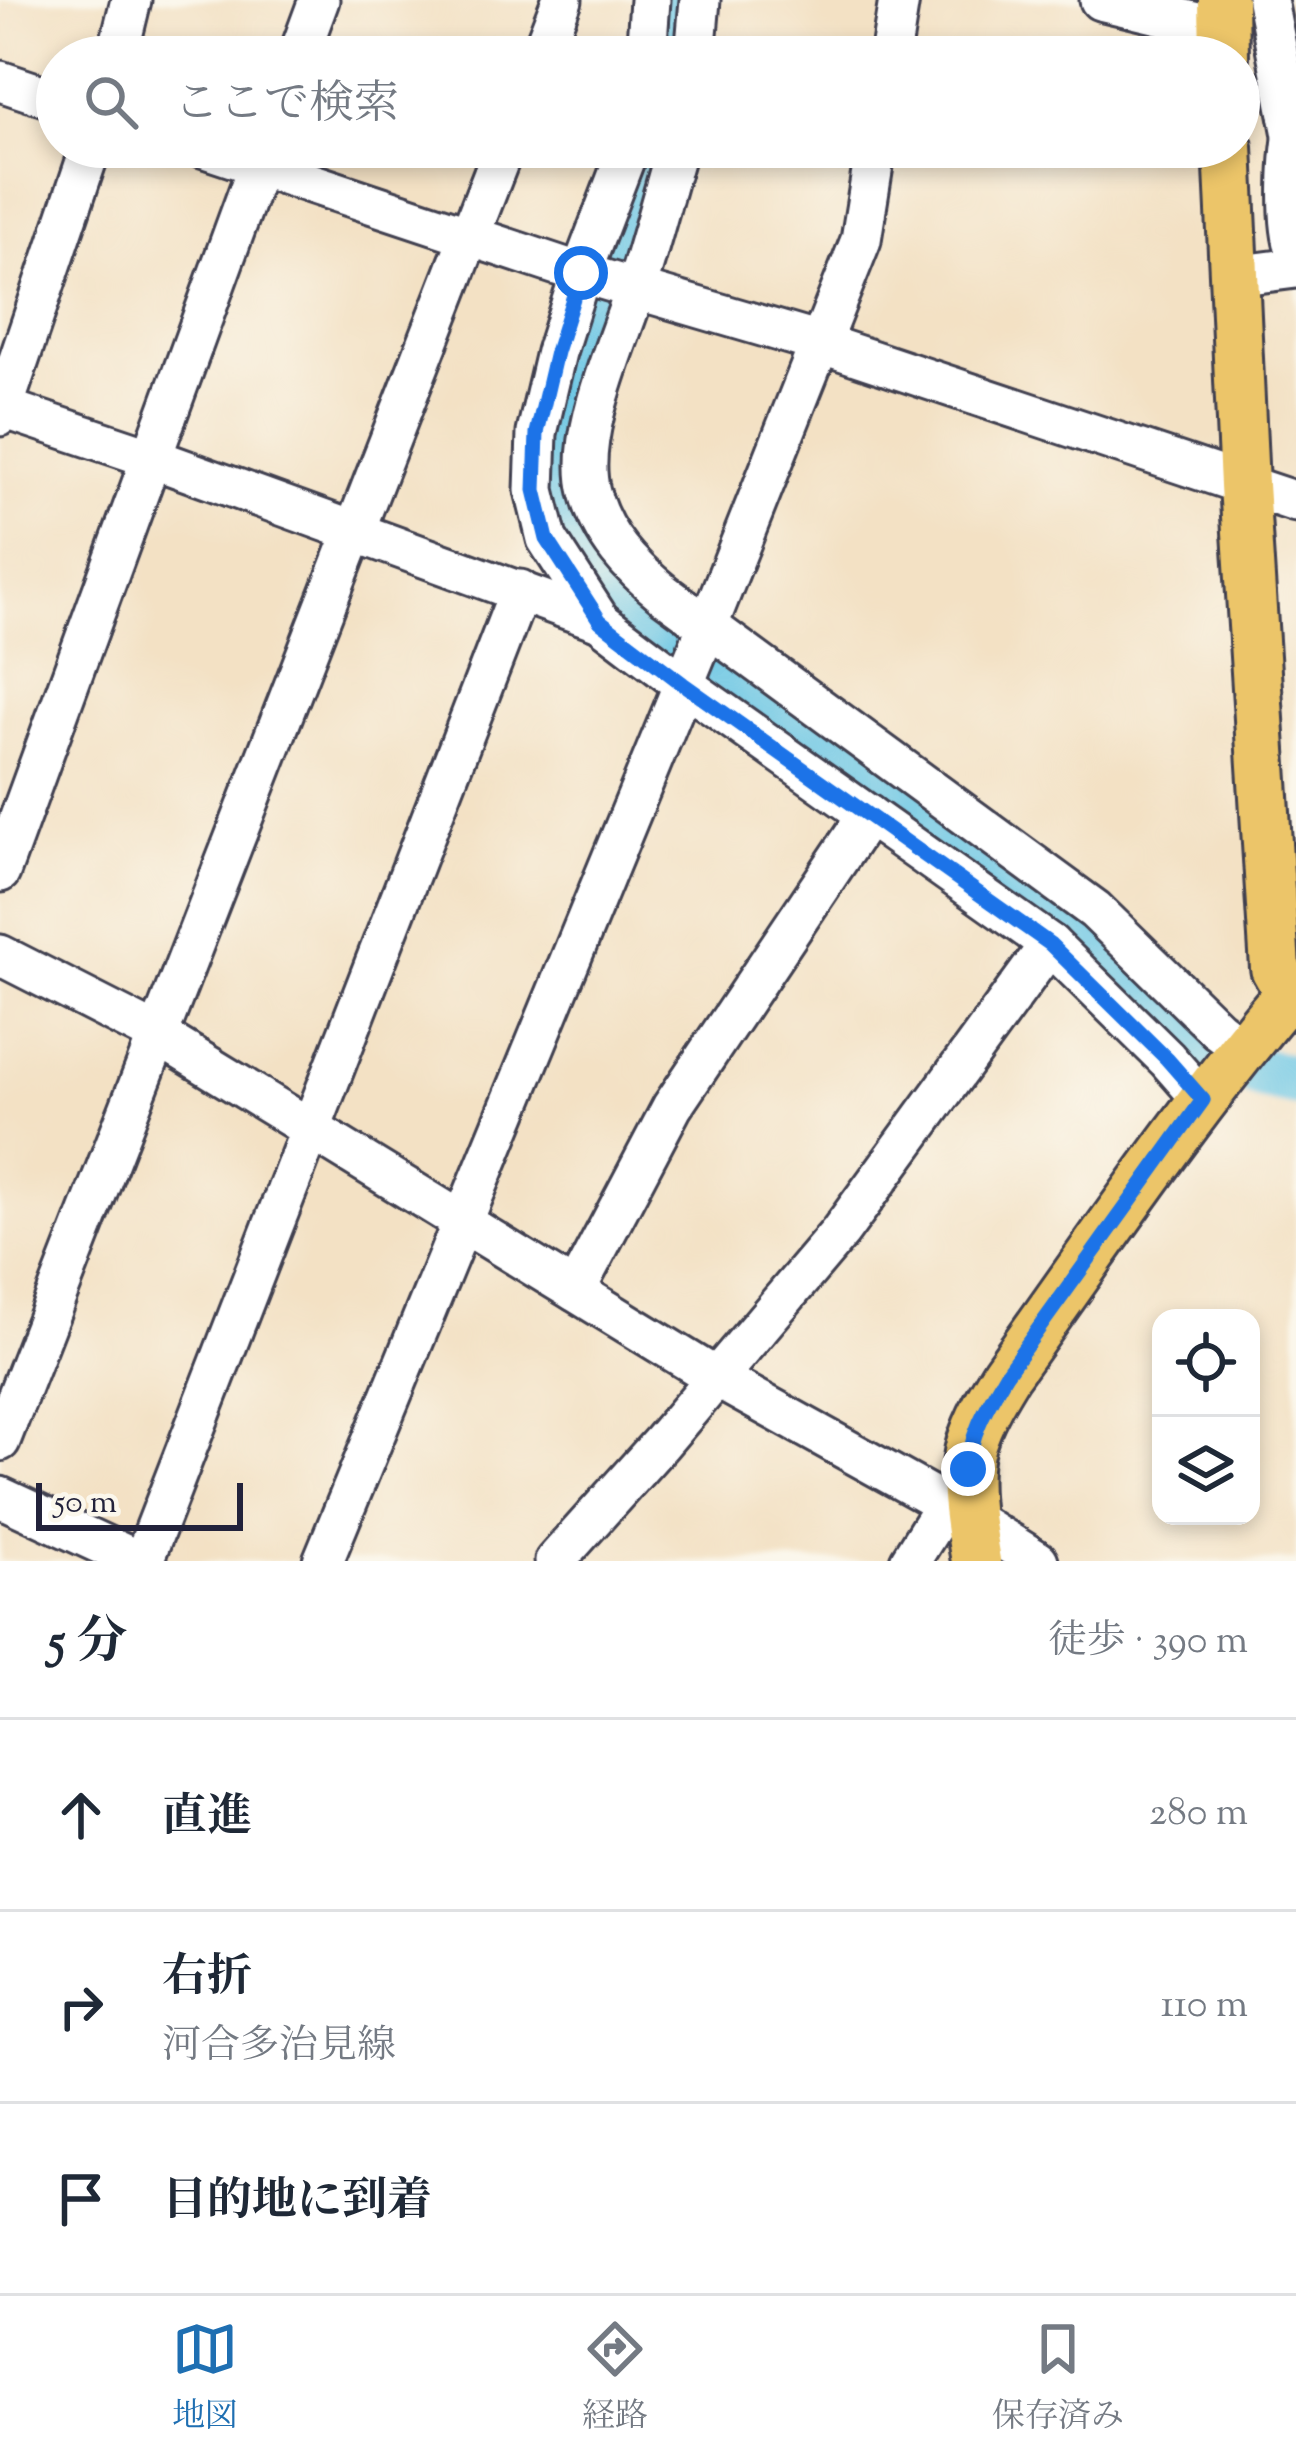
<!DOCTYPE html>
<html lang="ja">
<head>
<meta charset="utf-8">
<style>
  body { margin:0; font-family:"Sorts Mill Goudy","Noto Serif JP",serif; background:#f6f6f7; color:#1f2937 }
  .controls { position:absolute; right:36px; bottom:36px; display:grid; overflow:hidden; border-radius:24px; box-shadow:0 6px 18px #0003 }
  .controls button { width:108px; height:108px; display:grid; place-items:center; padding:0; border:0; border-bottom:3px solid #e0e1e3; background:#fff; color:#1f2937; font:60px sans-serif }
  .scale { position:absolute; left:36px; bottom:30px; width:207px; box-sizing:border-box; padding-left:12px; border:6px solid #22223b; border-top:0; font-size:33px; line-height:42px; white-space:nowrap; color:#22223b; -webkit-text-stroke:9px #fbf7ec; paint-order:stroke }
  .stop { position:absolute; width:36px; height:36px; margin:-27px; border:9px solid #1a73e8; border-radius:50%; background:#fff }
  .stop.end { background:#1a73e8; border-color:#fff; box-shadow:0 3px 12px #0008 }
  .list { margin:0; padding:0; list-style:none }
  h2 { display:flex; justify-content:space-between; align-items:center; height:156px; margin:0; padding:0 48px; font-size:51px }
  h2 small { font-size:39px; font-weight:400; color:#747a83 }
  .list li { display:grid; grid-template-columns:78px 1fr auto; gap:36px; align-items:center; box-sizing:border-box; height:192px; padding:0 48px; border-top:3px solid #e0e1e3 }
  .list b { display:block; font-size:45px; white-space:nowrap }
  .list p { margin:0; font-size:39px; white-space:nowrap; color:#747a83 }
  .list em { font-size:39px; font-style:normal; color:#747a83 }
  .icon { flex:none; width:66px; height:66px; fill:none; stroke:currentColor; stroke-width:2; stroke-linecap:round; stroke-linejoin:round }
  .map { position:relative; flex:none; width:1296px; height:1561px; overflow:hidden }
  .search { position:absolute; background:#fff; box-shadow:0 6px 18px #0003; left:36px; right:36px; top:36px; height:132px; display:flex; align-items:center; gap:30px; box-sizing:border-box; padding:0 42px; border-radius:66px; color:#747a83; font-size:45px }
  .sheet { height:732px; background:#fff }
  nav { display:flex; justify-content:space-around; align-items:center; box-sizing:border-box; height:168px; border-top:3px solid #e0e1e3; background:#fff; font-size:33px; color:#747a83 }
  nav a { display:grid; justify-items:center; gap:6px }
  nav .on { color:#1f6fb2 }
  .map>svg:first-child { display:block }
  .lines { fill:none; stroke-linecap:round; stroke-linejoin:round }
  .river { stroke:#65c4e4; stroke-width:51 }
  .minor-casing { stroke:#413f50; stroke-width:45 }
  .major-casing { stroke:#413f50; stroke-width:54 }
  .minor { stroke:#fff; stroke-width:39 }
  .major { stroke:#ecc569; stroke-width:48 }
  .route { stroke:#1a73e8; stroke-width:15 }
</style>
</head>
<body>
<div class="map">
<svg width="1296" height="1561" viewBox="0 0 1296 1561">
  <rect width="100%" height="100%" fill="#fbf7ec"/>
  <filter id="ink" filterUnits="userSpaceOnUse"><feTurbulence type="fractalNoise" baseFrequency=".00833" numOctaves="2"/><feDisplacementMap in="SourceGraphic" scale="24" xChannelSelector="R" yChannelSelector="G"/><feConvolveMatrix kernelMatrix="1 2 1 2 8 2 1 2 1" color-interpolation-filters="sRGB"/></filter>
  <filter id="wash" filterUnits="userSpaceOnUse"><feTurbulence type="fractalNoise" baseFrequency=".004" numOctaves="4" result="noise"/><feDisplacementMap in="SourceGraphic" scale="48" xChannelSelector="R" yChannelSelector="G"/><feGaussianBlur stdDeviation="2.7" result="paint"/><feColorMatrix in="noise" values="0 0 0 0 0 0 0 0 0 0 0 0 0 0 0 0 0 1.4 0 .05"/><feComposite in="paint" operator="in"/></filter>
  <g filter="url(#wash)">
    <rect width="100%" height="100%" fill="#f3e1c4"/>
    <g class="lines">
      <g class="river">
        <path d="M669 57 676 0"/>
        <path d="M651 147 618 259 568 407 560 462 563 500 589 558 630 609 772 698 1080 931 1204 1050 1263 1074 1296 1081"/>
      </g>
    </g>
  </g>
  <g filter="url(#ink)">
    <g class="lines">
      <defs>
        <g id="minor">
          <path d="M1100 0 1223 29"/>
          <path d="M1267 0 1293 135"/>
          <path d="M117 57 131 0"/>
          <path d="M298 57 319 0"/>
          <path d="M540 57 562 0"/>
          <path d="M646 57 650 0"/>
          <path d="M695 57 700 0"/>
          <path d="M890 57 899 0"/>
          <path d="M0 81 57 100"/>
          <path d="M1296 124C1289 152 1286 223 1296 250"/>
          <path d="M202 147 581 273 820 343 1296 502"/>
          <path d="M677 147C663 194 651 242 636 288 618 344 575 435 590 492 601 536 631 567 664 594L1095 910 1217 1029 1242 1048"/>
          <path d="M1233 276 1296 268"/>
          <path d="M0 407 152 458 600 621 683 684 1050 944 1167 1059 1203 1100"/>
          <path d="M0 416 91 147"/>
          <path d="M600 621 547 539 535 490 537 433 556 352 581 273 629 147"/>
          <path d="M0 872 265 147"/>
          <path d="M0 955 159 1036 715 1377 945 1504"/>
          <path d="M575 1291 672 1107 868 815"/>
          <path d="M0 1441 504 147"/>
          <path d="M0 1497 138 1561"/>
          <path d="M969 1518 1038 1561"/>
          <path d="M143 1561 520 590"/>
          <path d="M323 1561 708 625 861 240 876 147"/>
          <path d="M555 1561 661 1443 840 1232 1050 944"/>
          <path d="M910 1561 958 1484"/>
        </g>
        <g id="major">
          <path d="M1223 0 1224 57"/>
          <path d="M976 1561C970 1527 961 1478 971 1444 979 1418 992 1397 1006 1374 1098 1246 1187 1113 1289 993L1275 968 1244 485 1228 147"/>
        </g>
      </defs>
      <use href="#minor" class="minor-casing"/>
      <use href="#major" class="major-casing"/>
      <use href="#minor" class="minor"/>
      <use href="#major" class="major"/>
    </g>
  </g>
  <g class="lines" filter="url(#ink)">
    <path class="route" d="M581 273 556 352 537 433 535 490 547 539 600 621 683 684 1050 944 1167 1059 1203 1100 1006 1374C988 1405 970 1433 968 1469"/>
  </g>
</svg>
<div class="controls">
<button><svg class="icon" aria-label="locate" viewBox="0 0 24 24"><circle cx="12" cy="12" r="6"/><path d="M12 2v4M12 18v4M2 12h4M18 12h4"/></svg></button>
<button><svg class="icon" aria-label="layers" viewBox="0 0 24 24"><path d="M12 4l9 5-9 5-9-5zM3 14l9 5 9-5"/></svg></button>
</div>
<div class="scale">50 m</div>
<div class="stop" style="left:581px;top:273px"></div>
<div class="stop end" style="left:968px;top:1469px"></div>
<div class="search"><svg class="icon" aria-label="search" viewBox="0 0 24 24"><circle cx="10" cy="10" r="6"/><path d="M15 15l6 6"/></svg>ここで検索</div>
</div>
<section class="sheet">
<h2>5 分<small>徒歩 · 390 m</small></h2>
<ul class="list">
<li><svg class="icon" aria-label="ahead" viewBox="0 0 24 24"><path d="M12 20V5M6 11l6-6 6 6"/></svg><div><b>直進</b></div><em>280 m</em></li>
<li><svg class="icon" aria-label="right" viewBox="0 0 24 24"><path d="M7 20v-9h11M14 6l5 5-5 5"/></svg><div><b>右折</b><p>河合多治見線</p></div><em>110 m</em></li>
<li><svg class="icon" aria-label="arrive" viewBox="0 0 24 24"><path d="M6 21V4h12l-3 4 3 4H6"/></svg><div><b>目的地に到着</b></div></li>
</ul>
</section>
<nav>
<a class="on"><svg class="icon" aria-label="map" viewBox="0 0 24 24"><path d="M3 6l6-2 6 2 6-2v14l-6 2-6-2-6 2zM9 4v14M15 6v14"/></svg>地図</a>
<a><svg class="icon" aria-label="directions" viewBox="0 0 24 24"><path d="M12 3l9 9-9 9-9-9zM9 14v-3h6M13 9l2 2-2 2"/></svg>経路</a>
<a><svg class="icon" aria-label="saved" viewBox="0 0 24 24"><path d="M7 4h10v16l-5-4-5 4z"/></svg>保存済み</a>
</nav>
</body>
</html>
